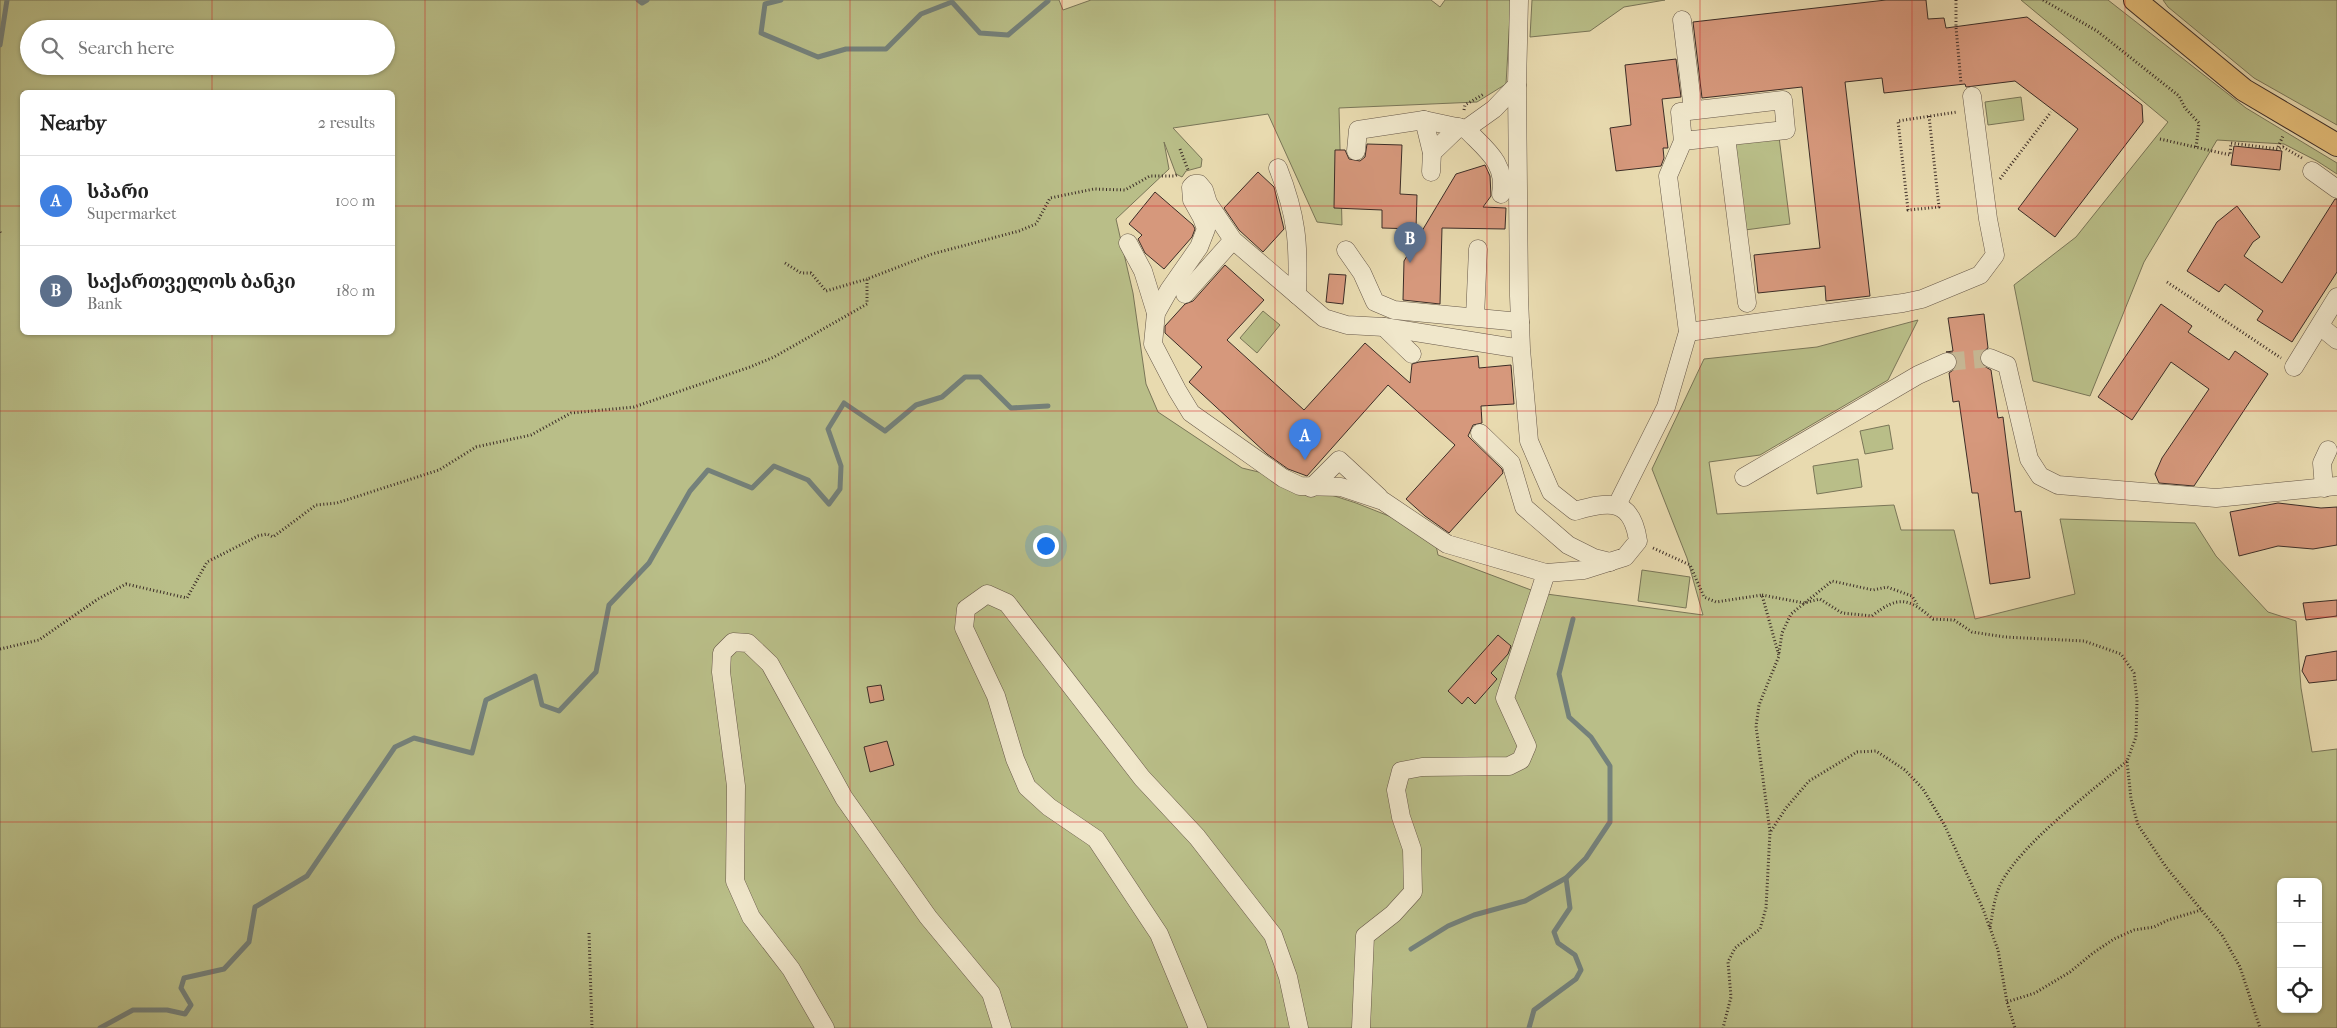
<!DOCTYPE html>
<html lang="en">
<head>
<meta charset="utf-8">
<style>
  body { margin:0; font-family:"IM FELL French Canon","Noto Serif Georgian",serif; background:#f6f6f6; color:#222 }
  .controls { position:absolute; right:15px; bottom:15px; display:grid; overflow:hidden; border-radius:8px; box-shadow:0 1px 4px #0004 }
  .controls button { width:45px; height:45px; display:grid; place-items:center; padding:0; border:0; border-bottom:1px solid #e0e0e0; background:#fff; color:#222; font:25px sans-serif }
  .you { position:absolute; left:1045px; top:545px; width:18px; height:18px; margin:-12px; border:4px solid #fff; border-radius:50%; background:#1a73e8; box-shadow:0 0 0 8px #1a73e833 }
  .badge { display:grid; place-items:center; width:32px; height:32px; border-radius:50%; background:#8f2418; color:#fff; font-size:16px; font-weight:700 }
  .pin { position:absolute; translate:-50% -41px; filter:drop-shadow(0 1px 2px #0008) }
  .pin::after { content:''; position:absolute; top:26px; width:18px; height:15px; background:inherit; clip-path:polygon(0 0,100% 0,50% 100%) }
  .list { margin:0; padding:0; list-style:none }
  h2 { display:flex; justify-content:space-between; align-items:center; height:65px; margin:0; padding:0 20px; font-size:21px }
  h2 small { font-size:16px; font-weight:400; color:#767676 }
  .list li { display:grid; grid-template-columns:32px 1fr auto; gap:15px; align-items:center; box-sizing:border-box; height:90px; padding:0 20px; border-top:1px solid #e0e0e0 }
  .list b { display:block; font-size:19px; white-space:nowrap }
  .list p { margin:0; font-size:16px; white-space:nowrap; color:#767676 }
  .list em { font-size:16px; font-style:normal; color:#767676 }
  .icon { flex:none; width:28px; height:28px; fill:none; stroke:currentColor; stroke-width:2; stroke-linecap:round; stroke-linejoin:round }
  .map { position:relative; flex:none; width:2337px; height:1028px; overflow:hidden }
  .search { position:absolute; background:#fff; box-shadow:0 1px 4px #0004; left:20px; top:20px; width:375px; height:55px; display:flex; align-items:center; gap:12px; box-sizing:border-box; padding:0 18px; border-radius:28px; color:#767676; font-size:19px }
  .panel { position:absolute; background:#fff; box-shadow:0 1px 4px #0004; left:20px; top:90px; width:375px; height:245px; border-radius:8px }
  .map>svg:first-child { display:block }
  .green { fill:#b9be88; stroke:#7a7658; fill-rule:evenodd }
  .lines { fill:none; stroke-linecap:round; stroke-linejoin:round }
  .stream { stroke:#74817b; stroke-width:5 }
  .building { fill:#d6987c; stroke:#3c2d27 }
  .minor-tunnel { stroke:#c6b794; stroke-width:18; stroke-dasharray:18 9; stroke-linecap:butt }
  .minor-casing { stroke:#675849; stroke-width:19 }
  .major-casing { stroke:#3c2d27; stroke-width:24 }
  .path { stroke:#3c2d27; stroke-width:3; stroke-dasharray:1 2.5; stroke-linecap:butt }
  .minor { stroke:#f0e7cb; stroke-width:18 }
  .major { stroke:#e4bd78; stroke-width:22 }
  .grid { fill:none; stroke:#d62828; stroke-width:1; stroke-opacity:0.55 }
</style>
</head>
<body>
<div class="map">
<svg width="2337" height="1028" viewBox="0 0 2337 1028">
  <rect width="100%" height="100%" fill="#e8daaf"/>
  <filter id="stains"><feTurbulence type="fractalNoise" baseFrequency=".004" numOctaves="4"/><feColorMatrix values="0 0 0 0 .2 0 0 0 0 .09 0 0 0 0 .02 0 0 0 .5 -.17"/></filter>
  <radialGradient id="worn" r=".72"><stop offset=".6" stop-color="#630" stop-opacity="0"/><stop offset="1" stop-color="#630" stop-opacity=".3"/></radialGradient>
  <g class="green">
    <path d="M0 0H1059L1063 10 1091 0H1431L1440 7 1445 0H1511L1506 84 1477 102 1339 108 1342 225 1317 222 1268 114 1173 128 1202 159 1201 167 1186 171 1182 177 1176 174 1164 142 1169 169 1116 219 1133 293 1146 384 1158 412 1242 468 1267 474 1356 503 1399 520 1436 545 1438 555 1539 593 1703 615 1687 558 1652 469 1704 359 1817 347 1918 320 1888 380 1760 455 1709 462 1717 514 1894 505 1901 530H1954L1975 619 2075 594 2060 519 2195 523 2216 556 2268 612 2296 621 2301 688 2312 752 2337 749V1028H0ZM29 29H386V66H29ZM22 92H392V332H22ZM2281 882H2318V1009H2281Z"/>
    <path d="M1532 0H1665L1624 7 1590 31 1530 37Z"/>
    <path d="M2021 0H2108L2246 108 2337 163V174L2317 161 2284 144 2217 140 2144 262 2090 396 2033 381 2014 285 2076 237 2168 122Z"/>
    <path d="M2163 0H2337V125L2254 78 2168 7Z"/>
    <path d="M2021 97 2024 120 1988 125 1985 102Z"/>
    <path d="M1779 137 1790 224 1745 230 1734 142Z"/>
    <path d="M1263 311 1280 325 1257 353 1240 338Z"/>
    <path d="M1889 425 1893 449 1865 454 1860 431Z"/>
    <path d="M1858 459 1862 487 1817 494 1813 466Z"/>
    <path d="M1642 570 1690 577 1686 608 1638 601Z"/>
  </g>
  <g class="lines">
    <g class="stream">
      <path d="M638 0 642 3 647 0"/>
      <path d="M781 0 765 4 761 33 818 57 846 49H886L921 14 952 2 980 33 1008 35 1048 1"/>
      <path d="M0 45 7 0"/>
      <path d="M1411 949 1448 926 1474 915 1525 901 1566 878"/>
      <path d="M100 1028 133 1010H167L185 1014 191 1005 181 988 184 978 224 969 249 942 255 907 307 876 395 747 414 738 472 753 486 700 535 676 542 705 559 711 596 672 609 605 649 563 690 491 708 470 752 488 774 466 808 480 829 504 840 489 841 466 828 429 844 403 885 431 916 405 942 397 965 377H980L1011 408 1048 406"/>
      <path d="M1529 1028 1534 1010 1576 979 1581 970 1575 955 1558 943 1554 932 1570 908 1566 878 1586 858 1610 822V766L1591 737 1569 717 1559 674 1573 619"/>
    </g>
  </g>
  <g class="building">
    <path d="M1886 0H1926L1928 19 1944 18 1946 28 2027 17 2142 105 2143 122 2055 237 2018 209 2078 129 2015 81 1966 87 1965 84 1884 93 1882 78 1845 82 1870 296 1826 301 1825 286 1758 293 1754 255 1820 248 1802 87 1702 98 1693 22Z"/>
    <path d="M1676 59 1681 97 1662 99 1668 148H1663L1664 158 1661 166 1616 171 1610 128 1631 125 1625 65Z"/>
    <path d="M1367 144 1402 145 1400 194 1417 195 1416 229 1382 228V210L1334 208 1335 150H1345L1349 159 1360 161 1365 157Z"/>
    <path d="M2234 146 2282 151 2280 170 2231 165Z"/>
    <path d="M1485 165 1490 176 1491 196 1483 207 1506 208 1505 229 1442 228 1440 304 1403 300 1404 261 1456 174Z"/>
    <path d="M1258 172 1274 187 1284 229 1263 252 1239 230 1224 208Z"/>
    <path d="M1155 192 1193 225 1195 229 1192 237 1164 269 1145 253 1138 239 1142 235 1129 224Z"/>
    <path d="M2335 199H2337V272L2292 342 2257 320 2263 311 2225 284 2219 292 2187 271 2217 222 2237 206 2260 237 2253 242 2244 256 2282 283Z"/>
    <path d="M1225 265 1264 300 1227 340 1304 410 1365 343 1410 383 1412 364 1419 362 1478 356 1479 368 1511 365 1514 404 1481 406 1482 423 1473 425 1468 436 1502 469 1503 473 1449 533 1425 516 1406 499 1455 445 1388 385 1307 476 1288 469 1267 454 1189 382 1202 367 1165 333V326L1185 304 1193 301Z"/>
    <path d="M1329 274 1346 275 1343 304 1326 302Z"/>
    <path d="M2161 304 2192 326 2188 332 2229 360 2235 351 2268 374 2194 486 2159 483 2155 474 2162 458 2209 389 2171 362 2132 420 2098 397Z"/>
    <path d="M1984 314 1988 348 1980 354V360L1982 365 1991 370 1998 418 2003 417 2015 512 2021 511 2030 578 1990 584 1978 493H1972L1959 401 1953 402 1949 373 1956 368 1957 358 1953 353 1946 352 1953 351 1948 318Z"/>
    <path d="M2278 503 2321 508 2337 507V545L2313 549 2278 546 2239 556 2230 512Z"/>
    <path d="M2337 600V616L2306 620 2303 603Z"/>
    <path d="M1498 635 1511 646 1508 654 1491 673 1497 679 1475 704 1468 697 1462 704 1448 691Z"/>
    <path d="M2337 651V680L2309 683 2302 671 2306 656Z"/>
    <path d="M881 685 884 700 870 703 867 687Z"/>
    <path d="M887 741 894 765 870 772 864 747Z"/>
  </g>
  <g class="lines">
    <path class="minor-tunnel" d="M1947 362 1990 358"/>
    <defs>
      <g id="minor">
        <path d="M1519 0 1517 85 1519 296 1521 349 1529 441 1551 492 1575 511C1609 501 1632 498 1638 541L1625 557 1584 570 1546 573 1447 544 1383 501 1341 487 1300 486 1283 478 1191 413 1177 390 1153 344 1156 313 1169 290 1199 247 1206 229 1202 218 1192 200 1191 187 1194 184H1199L1204 190 1208 203 1233 240 1324 318 1347 325 1384 327 1521 349"/>
        <path d="M1682 20 1693 110"/>
        <path d="M1424 120 1432 153 1431 172"/>
        <path d="M1466 129C1485 149 1507 163 1501 194"/>
        <path d="M1726 137 1747 303"/>
        <path d="M1356 151 1358 130 1424 120 1466 129 1494 109 1517 85"/>
        <path d="M1432 153 1459 127"/>
        <path d="M1278 168C1297 216 1299 244 1297 295"/>
        <path d="M2312 171 2337 189"/>
        <path d="M1128 243 1143 271 1156 313"/>
        <path d="M1346 250 1362 273 1375 302 1394 310 1520 322"/>
        <path d="M1185 294 1233 240"/>
        <path d="M1475 317 1478 249"/>
        <path d="M2320 326 2337 340"/>
        <path d="M1384 327 1412 354"/>
        <path d="M1688 332 1903 303 1922 299 1980 275 1995 255 1988 219 1972 96"/>
        <path d="M1990 358 2007 365 2029 459 2040 476 2058 485 2216 498 2337 486"/>
        <path d="M2294 367 2337 297"/>
        <path d="M1480 433 1511 463 1524 507 1568 545 1594 558 1610 562"/>
        <path d="M1744 477 1918 375 1947 362"/>
        <path d="M1311 488 1339 460 1379 497"/>
        <path d="M2324 488 2322 463 2328 450"/>
        <path d="M1617 505 1666 407 1688 332 1668 176 1683 141 1680 112 1783 100 1786 130 1683 141"/>
        <path d="M825 1028 791 969 751 917 735 881 736 786 721 672 722 653 733 642 748 643 770 664 844 798 928 917 991 993 1002 1028"/>
        <path d="M1198 1028 1159 934 1096 839 1049 807 1027 787 1015 759 996 696 964 628 966 609 987 594 1007 603 1142 778 1197 837 1273 935 1288 977 1299 1028"/>
        <path d="M1361 1028 1365 936 1393 914 1413 892 1412 849 1401 817 1396 790 1401 771 1422 767 1509 766 1521 760 1527 746 1505 698 1546 573"/>
      </g>
      <path id="major" d="M2135 0 2244 90 2337 145"/>
    </defs>
    <use href="#minor" class="minor-casing"/>
    <use href="#major" class="major-casing"/>
    <g class="path">
      <path d="M1956 0V27L1961 83"/>
      <path d="M2043 0 2097 31 2179 96 2185 108 2199 123 2196 148"/>
      <path d="M1464 110 1465 105 1484 94"/>
      <path d="M1929 116 1939 207 1908 210 1898 121 1957 112"/>
      <path d="M2160 139 2230 155 2231 143 2278 149 2283 147 2302 158"/>
      <path d="M2278 147 2283 136"/>
      <path d="M1180 149 1188 170"/>
      <path d="M2000 179 2051 112"/>
      <path d="M0 232 1 234"/>
      <path d="M785 263 801 273H811L826 291 867 279"/>
      <path d="M2167 282 2281 358"/>
      <path d="M1653 548 1690 565 1704 597 1716 602 1762 595 1779 656 1759 705 1756 726 1770 832 1766 908 1760 929 1735 948 1728 962 1731 997 1723 1028"/>
      <path d="M1762 595 1804 603 1820 599 1842 613 1872 616C1898 595 1909 598 1933 619L1954 620 1972 632 2005 637 2084 641 2121 654 2134 673 2137 700 2136 737 2127 761 2131 799 2138 825 2166 867 2222 935 2240 967 2260 1028"/>
      <path d="M0 649 39 640 98 599 126 584 187 598 207 562 258 536 267 534 273 537 316 505 337 503 439 470 476 447 531 435 571 413 634 407 750 367 774 357 867 304V279L932 254 1019 231 1036 224 1050 198 1094 189 1125 190 1150 176H1174L1179 174"/>
      <path d="M1779 653 1782 633 1791 614 1832 581 1873 590 1887 587 1912 596 1917 604"/>
      <path d="M1771 831 1786 808 1809 781 1857 752 1876 751 1905 770 1923 789 1944 824 1983 909 1998 950 2007 1002 2015 1028"/>
      <path d="M1990 927C1993 912 1994 897 2001 883 2024 841 2090 793 2127 761"/>
      <path d="M589 933 592 1028"/>
      <path d="M2007 1002 2035 993 2070 972 2093 953 2114 939 2134 930 2154 927 2168 920 2201 910"/>
    </g>
    <use href="#minor" class="minor"/>
    <use href="#major" class="major"/>
  </g>
  <path class="grid" d="M212 0V29M425 0V1028M637 0V1028M850 0V1028M1062 0V1028M1275 0V1028M1487 0V1028M1700 0V1028M1912 0V1028M2125 0V1028M212 66V92M0 206H22M392 206H2337M212 332V1028M0 411H2337M0 617H2337M0 822H2337"/>
  <rect width="100%" height="100%" filter="url(#stains)"/>
  <rect width="100%" height="100%" fill="url(#worn)"/>
</svg>
<div class="controls">
<button>+</button>
<button>−</button>
<button><svg class="icon" aria-label="locate" viewBox="0 0 24 24"><circle cx="12" cy="12" r="6"/><path d="M12 2v4M12 18v4M2 12h4M18 12h4"/></svg></button>
</div>
<div class="you"></div>
<div class="pin badge" style="left:1305px;top:460px;background:#3f7fe0">A</div>
<div class="pin badge" style="left:1410px;top:263px;background:#5c6f8a">B</div>
<div class="search"><svg class="icon" aria-label="search" viewBox="0 0 24 24"><circle cx="10" cy="10" r="6"/><path d="M15 15l6 6"/></svg>Search here</div>
<section class="panel">
<h2>Nearby<small>2 results</small></h2>
<ul class="list">
<li><span class="badge" style="background:#3f7fe0">A</span><div><b>სპარი</b><p>Supermarket</p></div><em>100 m</em></li>
<li><span class="badge" style="background:#5c6f8a">B</span><div><b>საქართველოს ბანკი</b><p>Bank</p></div><em>180 m</em></li>
</ul>
</section>
</div>
</body>
</html>
